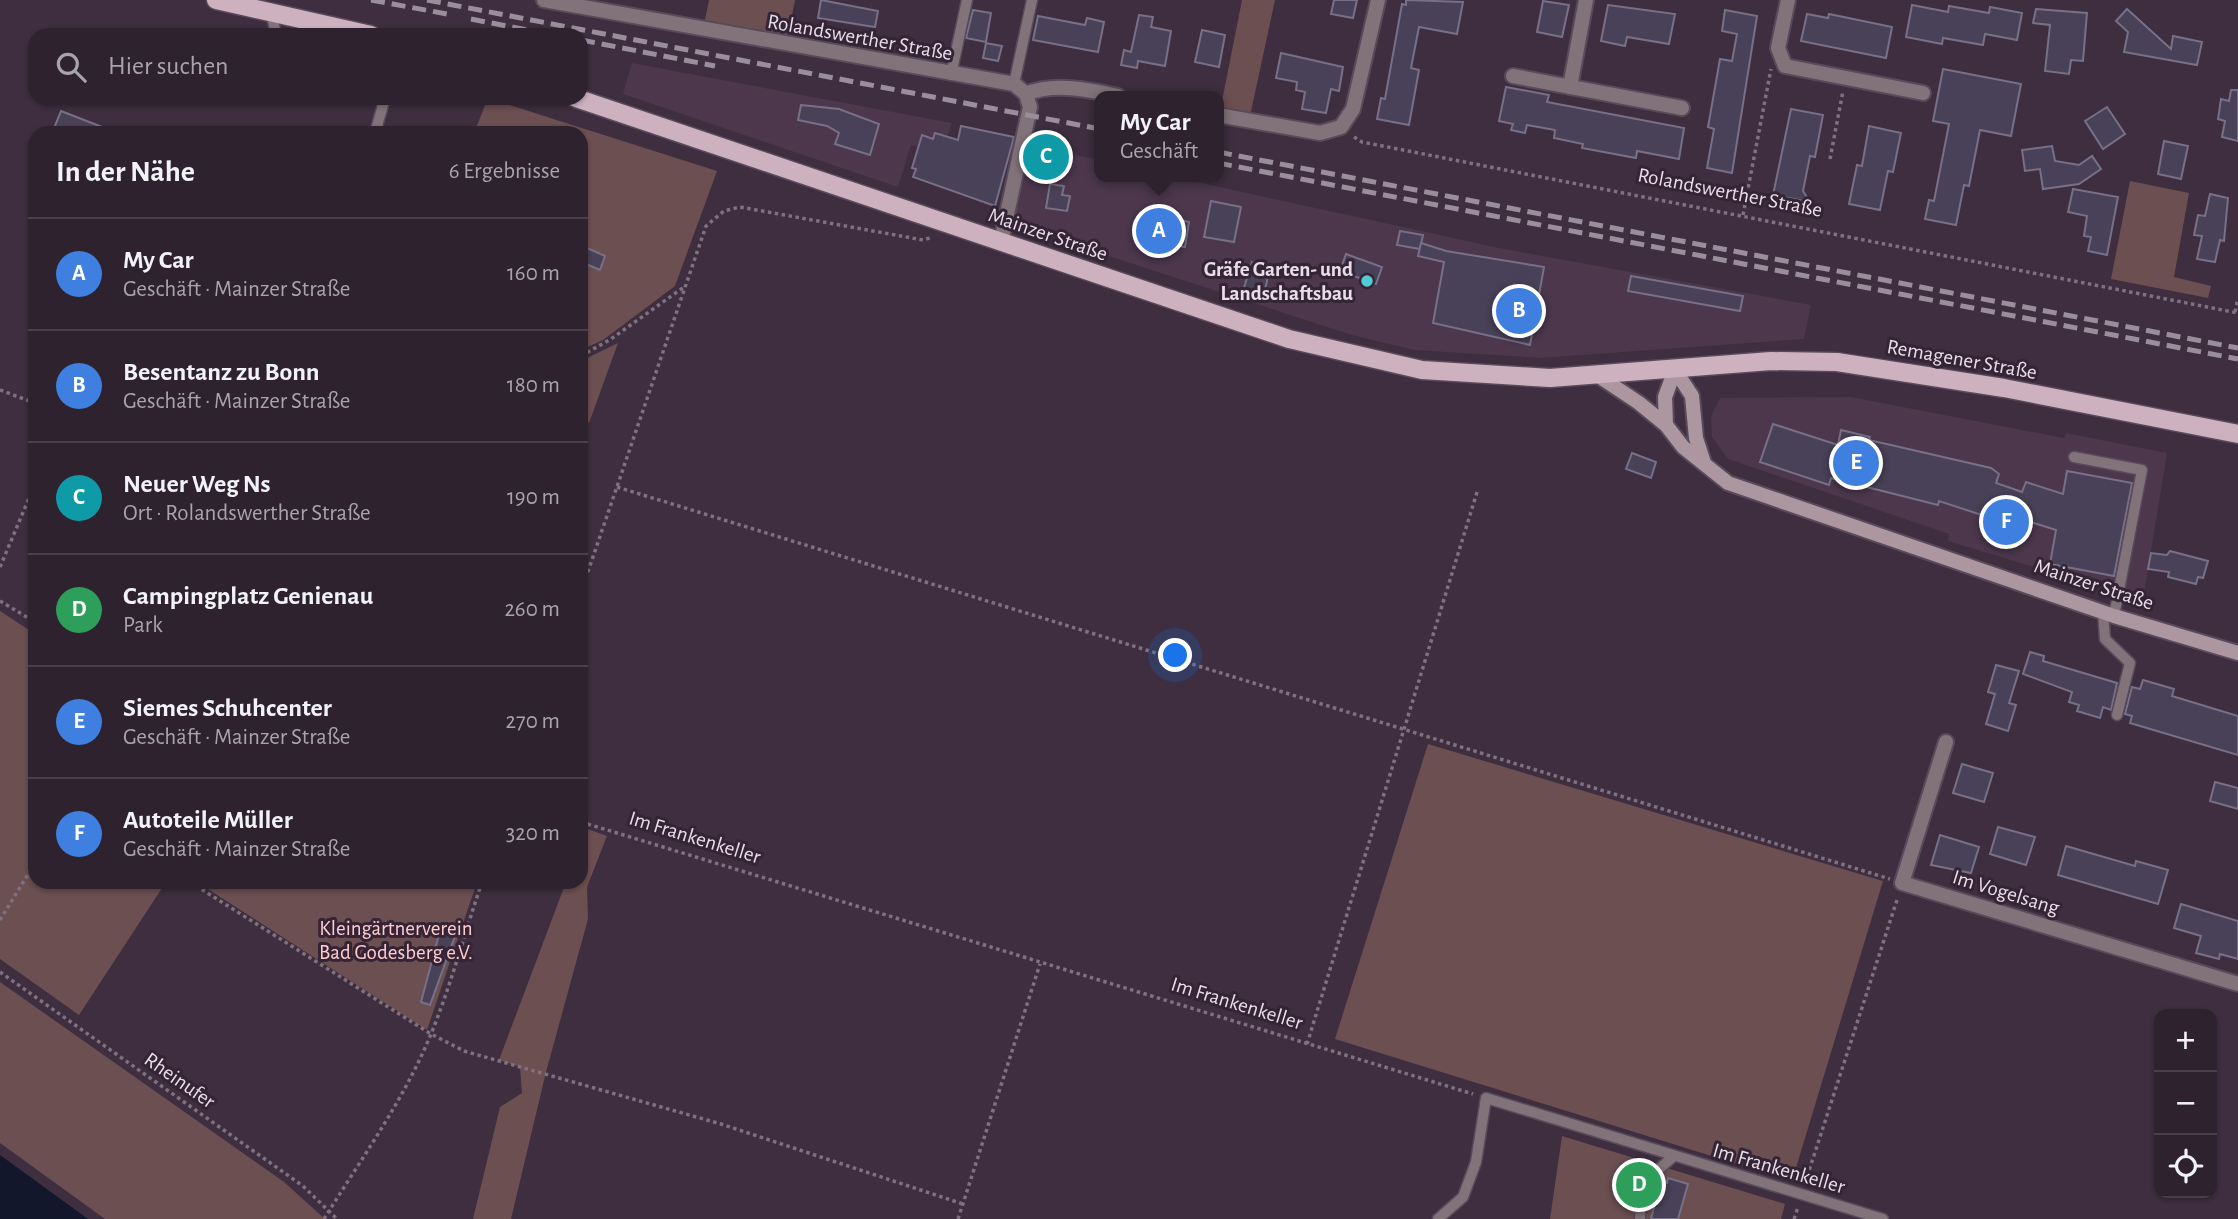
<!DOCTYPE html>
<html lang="de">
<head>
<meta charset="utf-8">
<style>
  body { margin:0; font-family:"Alegreya Sans",sans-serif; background:#3a2f3b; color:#f1f3f6 }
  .controls { position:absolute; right:21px; bottom:21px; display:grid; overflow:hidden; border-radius:14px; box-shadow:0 2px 5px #0004 }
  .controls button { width:63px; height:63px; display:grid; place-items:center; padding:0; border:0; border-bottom:2px solid #493f4b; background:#2e222f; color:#f1f3f6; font:35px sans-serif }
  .you { position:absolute; left:1176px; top:656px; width:24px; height:24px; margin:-18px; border:5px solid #fff; border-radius:50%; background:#1a73e8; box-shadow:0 0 0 10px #1a73e833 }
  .badge { display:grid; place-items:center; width:46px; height:46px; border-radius:50%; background:#d93025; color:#fff; font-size:23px; font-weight:700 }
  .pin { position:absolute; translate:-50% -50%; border:4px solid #fff; box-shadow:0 2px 7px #0006 }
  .popup { position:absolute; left:1094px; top:91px; width:130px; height:91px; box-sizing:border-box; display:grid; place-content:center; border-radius:14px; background:#2e222f; filter:drop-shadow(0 2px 5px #0005); font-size:23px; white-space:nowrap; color:#a7a4aa }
  .popup b { font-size:26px; color:#f1f3f6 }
  .popup::after { content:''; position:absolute; left:50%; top:100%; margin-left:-14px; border:14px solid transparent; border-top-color:#2e222f }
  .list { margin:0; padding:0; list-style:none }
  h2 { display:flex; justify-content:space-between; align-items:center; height:91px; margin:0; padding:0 28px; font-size:30px }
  h2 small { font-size:23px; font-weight:400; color:#a7a4aa }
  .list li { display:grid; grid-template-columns:46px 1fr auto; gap:21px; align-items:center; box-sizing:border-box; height:112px; padding:0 28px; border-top:2px solid #493f4b }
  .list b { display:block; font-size:26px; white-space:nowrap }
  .list p { margin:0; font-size:23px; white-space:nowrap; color:#a7a4aa }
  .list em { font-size:23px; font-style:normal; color:#a7a4aa }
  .icon { flex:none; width:38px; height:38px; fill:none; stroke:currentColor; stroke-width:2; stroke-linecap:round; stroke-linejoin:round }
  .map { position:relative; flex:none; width:2238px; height:1219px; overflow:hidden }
  .search { position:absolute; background:#2e222f; box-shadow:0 2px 5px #0004; left:28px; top:28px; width:560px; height:77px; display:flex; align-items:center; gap:18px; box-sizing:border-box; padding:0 24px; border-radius:21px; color:#a7a4aa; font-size:26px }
  .panel { position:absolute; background:#2e222f; box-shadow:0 2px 5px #0004; left:28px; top:126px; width:560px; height:763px; border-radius:21px }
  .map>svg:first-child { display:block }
  .built { fill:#4c374d }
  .green { fill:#6c4f50 }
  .water { fill:#13172c }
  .building { fill:#484157; stroke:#777087; stroke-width:2 }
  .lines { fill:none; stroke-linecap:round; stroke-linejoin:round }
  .lane-casing { stroke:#594a5a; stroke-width:13 }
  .street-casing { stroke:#594a5a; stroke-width:18 }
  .secondary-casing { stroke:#594a5a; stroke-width:18 }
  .primary-casing { stroke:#594a5a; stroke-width:21 }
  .path { stroke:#7f7180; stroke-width:3.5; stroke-dasharray:3.5 3.5; stroke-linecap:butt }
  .lane { stroke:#817379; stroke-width:10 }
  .street { stroke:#817379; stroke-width:14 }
  .secondary { stroke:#ac97a0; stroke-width:14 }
  .primary { stroke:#ceb1be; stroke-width:18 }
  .rail { stroke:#9b8e9c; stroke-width:5; stroke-dasharray:14 7; stroke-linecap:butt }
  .poi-dot { fill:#51ccd4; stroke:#342435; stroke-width:2.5 }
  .labels { text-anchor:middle; stroke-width:6; stroke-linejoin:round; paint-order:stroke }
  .street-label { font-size:21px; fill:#e8dde8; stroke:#342435 }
  .poi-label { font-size:21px; font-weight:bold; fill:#e8dde8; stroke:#342435; text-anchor:end }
  .park-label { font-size:21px; fill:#ffccce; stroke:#342435 }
</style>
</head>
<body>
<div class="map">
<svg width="2238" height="1219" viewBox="0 0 2238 1219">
  <rect width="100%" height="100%" fill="#3e2e3f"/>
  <g class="built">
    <path d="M632 63 952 123 941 154 911 145 898 187 623 94Z"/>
    <path d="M1032 145 1099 160 1100 177H1174L1499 248 1811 305 1804 339 1540 358 1414 350 1352 335 1013 225Z"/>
    <path d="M1851 397 2064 438 2066 433 2167 453 2143 600 1948 541 1949 534 1728 459 1712 437 1711 416 1720 398Z"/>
  </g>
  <g class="green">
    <path d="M709 0H795L787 41 704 25Z"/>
    <path d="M1242 0H1275L1250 116 1220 111Z"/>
    <path d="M488 98 717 171 675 286 603 340 581 350V133H474Z"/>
    <path d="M2130 181 2189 193 2174 277 2211 286 2208 298 2111 279Z"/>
    <path d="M618 343 589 423 581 419V361Z"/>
    <path d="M0 611 35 634V882H166L79 1015 0 959Z"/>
    <path d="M1428 744 1883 881 1792 1181 1335 1039Z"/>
    <path d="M585 828 607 836 587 887 588 919 546 1072 511 1219H473L500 1107 522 1093 520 1067 499 1060 566 882H581V838Z"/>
    <path d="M197 882H477L427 1030Z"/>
    <path d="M0 982 284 1182 325 1219H105L0 1143Z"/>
    <path d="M1562 1136 1785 1204 1781 1219H1550Z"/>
  </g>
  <path class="water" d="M0 1155 88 1219H0Z"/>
  <g class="building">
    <path d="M821 0 878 11 875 27 818 18Z"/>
    <path d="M1334 0H1357L1353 18 1331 14Z"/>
    <path d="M1406 0 1463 2 1457 34 1419 27 1411 68 1419 70 1409 125 1377 119 1381 98 1385 99 1402 4 1406 5Z"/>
    <path d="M1543 1 1569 5 1562 37 1537 32Z"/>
    <path d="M1608 5 1675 14 1669 44 1627 37 1625 46 1601 41Z"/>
    <path d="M1912 5 1948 12 1949 6 1989 13 1990 7 2022 13 2017 40 1985 34 1983 45 1943 38 1942 44 1906 37Z"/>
    <path d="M2036 9 2087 13 2083 61 2071 60 2069 74 2045 71 2050 25 2033 23Z"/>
    <path d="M2127 9 2171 49 2173 36 2202 42 2197 65 2124 52 2128 32 2116 21Z"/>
    <path d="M973 10 991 13 986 42 966 38Z"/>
    <path d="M1725 10 1757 16 1732 173 1707 168 1714 129 1708 127 1720 59 1732 61 1737 34 1722 31Z"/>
    <path d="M1807 14 1828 18 1829 14 1892 27 1886 58 1801 41Z"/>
    <path d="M1139 15 1153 17 1151 27 1171 31 1165 66 1138 61 1137 68 1121 65 1124 50 1131 52Z"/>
    <path d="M1038 16 1085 25 1087 18 1104 22 1098 52 1033 40Z"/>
    <path d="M1202 30 1225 35 1219 67 1195 62Z"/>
    <path d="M986 43 1002 46 998 61 983 58Z"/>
    <path d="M1281 53 1343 67 1339 91 1331 89 1326 113 1302 109 1305 92 1296 90 1297 82 1276 78Z"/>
    <path d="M1943 69 2021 84 2011 136 1980 130 1969 186 1964 185 1956 225 1925 219 1929 200 1934 201 1949 124 1933 121Z"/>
    <path d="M1506 87 1549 95 1547 102 1684 128 1679 159 1637 151 1636 158 1582 148 1583 144 1554 138 1555 130 1527 125 1525 133 1511 130 1513 124 1499 121Z"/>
    <path d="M2231 90H2238V141L2222 137 2225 121 2218 119 2221 99 2229 101Z"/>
    <path d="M801 105 839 109 879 124 870 155 835 144 839 133 827 126 798 120Z"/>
    <path d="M2107 107 2125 134 2103 149 2085 121Z"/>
    <path d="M1791 109 1823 115 1815 157 1810 156 1803 191 1810 202 1773 195Z"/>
    <path d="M61 111 115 132V133H52Z"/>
    <path d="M961 126 1014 137 995 206 913 177 916 169 912 168 922 135 933 139 935 133 958 140Z"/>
    <path d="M1869 126 1901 133 1893 172 1888 171 1880 210 1849 204 1857 165 1862 166Z"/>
    <path d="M2164 141 2188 146 2181 179 2158 174Z"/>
    <path d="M2052 146 2055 161 2079 165 2092 156 2101 169 2079 184 2043 189 2040 169 2025 171 2022 150Z"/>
    <path d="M1042 150 1057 153 1054 171 1039 168Z"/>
    <path d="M1050 184 1064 186 1062 195 1070 196 1067 211 1046 208Z"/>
    <path d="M2073 189 2118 197 2107 255 2088 251 2091 237 2084 236 2087 216 2068 212Z"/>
    <path d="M2210 194 2228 198 2224 241 2220 240 2215 262 2197 259 2202 236 2194 235 2198 215 2205 216Z"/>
    <path d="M1211 201 1241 207 1234 242 1204 237Z"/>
    <path d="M1157 206 1167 208 1165 217 1189 222 1185 247 1151 241 1152 230 1146 229 1150 207Z"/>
    <path d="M1400 231 1423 235 1420 249 1397 245Z"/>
    <path d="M1421 243 1446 251 1544 267 1530 345 1433 323 1444 262 1418 256Z"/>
    <path d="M587 248 605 256 600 270 581 262Z"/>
    <path d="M1346 254 1382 267 1376 284 1340 271Z"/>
    <path d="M1252 262 1270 266 1263 301 1242 294Z"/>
    <path d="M1631 276 1743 296 1740 311 1628 291Z"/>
    <path d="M1773 424 1838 445 1841 430 1870 437 1869 440 1991 468 1999 474 1996 483 2022 492 2026 482 2063 494 2067 471 2132 483 2114 576 2050 564 2056 530 2018 518 2012 536 1993 530 1997 520 1939 501 1938 505 1831 478 1829 485 1760 462Z"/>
    <path d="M1632 453 1656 462 1651 478 1626 469Z"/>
    <path d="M2170 551 2208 561 2203 578 2198 577 2196 584 2168 577 2169 572 2148 569 2151 553 2167 555Z"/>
    <path d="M2030 652 2044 656 2043 661 2117 683 2111 710 2103 707 2100 718 2077 711 2079 705 2069 702 2072 692 2023 674Z"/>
    <path d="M1996 665 2019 671 2009 703 2016 705 2008 731 1986 724 1995 694 1988 692Z"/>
    <path d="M2143 680 2174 689 2172 696 2238 716V755L2130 723 2132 716 2125 714 2132 687 2140 689Z"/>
    <path d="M1962 764 1993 773 1984 802 1953 793Z"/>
    <path d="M2215 782 2238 788V809L2210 801Z"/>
    <path d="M1998 827 2035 837 2026 865 1990 854Z"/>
    <path d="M1940 835 1979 847 1971 873 1931 865Z"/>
    <path d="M2066 846 2135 866 2136 861 2168 870 2158 904 2058 875Z"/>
    <path d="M2181 904 2238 921V959L2220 954 2219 959 2196 953 2201 936 2174 928Z"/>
    <path d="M440 931 455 936 430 1005 421 1002Z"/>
    <path d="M1668 1178 1688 1184 1678 1219H1651L1661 1181 1667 1183Z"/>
  </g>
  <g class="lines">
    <defs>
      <g id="lane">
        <path d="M271 11 276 35"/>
        <path d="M951 75 967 0"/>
        <path d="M1014 84 1032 0"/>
        <path d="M375 133 385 98"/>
        <path d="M2074 457 2142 470 2114 616"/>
        <path d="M2103 612 2105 639 2130 663 2117 715"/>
        <path d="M1438 1219 1463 1197 1476 1162 1486 1098 1883 1219"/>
        <path d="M1640 1219 1641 1184 1673 1157"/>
      </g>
      <g id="street">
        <path d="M544 0 1014 84 1026 94 1030 107 1001 242"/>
        <path d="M1788 0 1778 48 1785 66 1923 93"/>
        <path d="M1513 76 1682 108"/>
        <path d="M1570 87 1586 0"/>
        <path d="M1026 94C1053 82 1091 90 1118 96"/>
        <path d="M1218 115 1320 133 1341 127 1353 109 1378 0"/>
        <path d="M1946 742 1902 883 2238 984"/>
      </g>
      <g id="secondary">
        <path d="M1675 370 1692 396 1696 438 1704 463"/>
        <path d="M1597 375 1639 403 1666 425 1683 447 1728 483 2114 616 2238 653"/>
        <path d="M1666 425 1665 397 1675 370"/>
      </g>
      <g id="primary">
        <path d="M216 0 371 35"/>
        <path d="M576 98 1289 339 1422 370 1550 378 1771 361 1837 362 2004 388 2238 434"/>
      </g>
    </defs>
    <use href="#lane" class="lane-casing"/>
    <use href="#street" class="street-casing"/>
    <use href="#secondary" class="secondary-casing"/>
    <use href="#primary" class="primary-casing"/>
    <g class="path">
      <path d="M1354 137 1362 142 2238 313"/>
      <path d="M1830 159 1843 91"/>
      <path d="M1743 215 1771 69"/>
      <path d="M2235 312 2238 298"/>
      <path d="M581 356 611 339 684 287"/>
      <path d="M0 390 35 403"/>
      <path d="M617 487 1890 879"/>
      <path d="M0 567 35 484"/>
      <path d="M581 592 706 226 724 211 740 207 923 240 933 237"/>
      <path d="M0 601 35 622"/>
      <path d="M581 822 1473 1094"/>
      <path d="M190 882 431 1034 464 1051 721 1124 963 1204"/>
      <path d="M0 920 35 863"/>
      <path d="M0 972 303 1186 337 1219"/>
      <path d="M1307 1044 1478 489"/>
      <path d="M1805 1183 1898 897"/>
      <path d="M324 1219C361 1159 404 1100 431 1034 451 985 465 932 482 882"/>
      <path d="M958 1219 1040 964"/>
      <path d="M1794 1219 1798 1207"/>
    </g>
    <use href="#lane" class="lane"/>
    <use href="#street" class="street"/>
    <use href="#secondary" class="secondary"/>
    <use href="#primary" class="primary"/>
    <g class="rail">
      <path d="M371 0 447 14"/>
      <path d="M427 0 1100 129"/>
      <path d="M471 19 553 35"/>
      <path d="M581 40 715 66"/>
      <path d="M1218 152 2238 348"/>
      <path d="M1218 163 2238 359"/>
    </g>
  </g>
  <circle class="poi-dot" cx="1367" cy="281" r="7"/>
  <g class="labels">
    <g class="street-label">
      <text transform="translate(860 37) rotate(10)" y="7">Rolandswerther Straße</text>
      <text transform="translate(1730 192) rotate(11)" y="7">Rolandswerther Straße</text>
      <text transform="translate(1048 234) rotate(19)" y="7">Mainzer Straße</text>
      <text transform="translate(1962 359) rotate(10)" y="7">Remagener Straße</text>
      <text transform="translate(2094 584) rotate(18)" y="7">Mainzer Straße</text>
      <text transform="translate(695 837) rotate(17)" y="7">Im Frankenkeller</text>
      <text transform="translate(2006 892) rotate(17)" y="7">Im Vogelsang</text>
      <text transform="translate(1237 1003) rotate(17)" y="7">Im Frankenkeller</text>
      <text transform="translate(180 1080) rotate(35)" y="7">Rheinufer</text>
      <text transform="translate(1779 1168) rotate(16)" y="7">Im Frankenkeller</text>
    </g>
    <g class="poi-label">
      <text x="1353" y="276">Gräfe Garten- und<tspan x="1353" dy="24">Landschaftsbau</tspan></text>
    </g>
    <g class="park-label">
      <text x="396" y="935">Kleingärtnerverein<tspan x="396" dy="24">Bad Godesberg e.V.</tspan></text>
    </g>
  </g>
</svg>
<div class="controls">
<button>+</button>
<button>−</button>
<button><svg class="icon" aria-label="locate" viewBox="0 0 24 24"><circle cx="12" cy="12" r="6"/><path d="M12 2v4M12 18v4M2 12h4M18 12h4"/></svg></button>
</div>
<div class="you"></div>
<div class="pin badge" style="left:1159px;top:231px;background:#3f7fe0">A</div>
<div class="popup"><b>My Car</b>Geschäft</div>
<div class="pin badge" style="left:1519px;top:311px;background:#3f7fe0">B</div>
<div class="pin badge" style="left:1046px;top:157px;background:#0f9aa8">C</div>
<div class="pin badge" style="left:1639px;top:1185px;background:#2e9e5b">D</div>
<div class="pin badge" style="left:1856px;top:463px;background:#3f7fe0">E</div>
<div class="pin badge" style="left:2006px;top:522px;background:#3f7fe0">F</div>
<div class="search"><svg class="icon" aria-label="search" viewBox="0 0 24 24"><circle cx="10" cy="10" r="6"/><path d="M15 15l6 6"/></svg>Hier suchen</div>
<section class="panel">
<h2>In der Nähe<small>6 Ergebnisse</small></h2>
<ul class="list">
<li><span class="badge" style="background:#3f7fe0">A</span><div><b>My Car</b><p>Geschäft · Mainzer Straße</p></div><em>160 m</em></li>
<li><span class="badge" style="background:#3f7fe0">B</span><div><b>Besentanz zu Bonn</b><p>Geschäft · Mainzer Straße</p></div><em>180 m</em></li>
<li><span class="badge" style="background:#0f9aa8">C</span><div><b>Neuer Weg Ns</b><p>Ort · Rolandswerther Straße</p></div><em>190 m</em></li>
<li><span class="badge" style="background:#2e9e5b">D</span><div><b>Campingplatz Genienau</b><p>Park</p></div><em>260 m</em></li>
<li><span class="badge" style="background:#3f7fe0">E</span><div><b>Siemes Schuhcenter</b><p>Geschäft · Mainzer Straße</p></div><em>270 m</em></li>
<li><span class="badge" style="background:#3f7fe0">F</span><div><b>Autoteile Müller</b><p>Geschäft · Mainzer Straße</p></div><em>320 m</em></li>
</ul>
</section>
</div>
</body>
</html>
